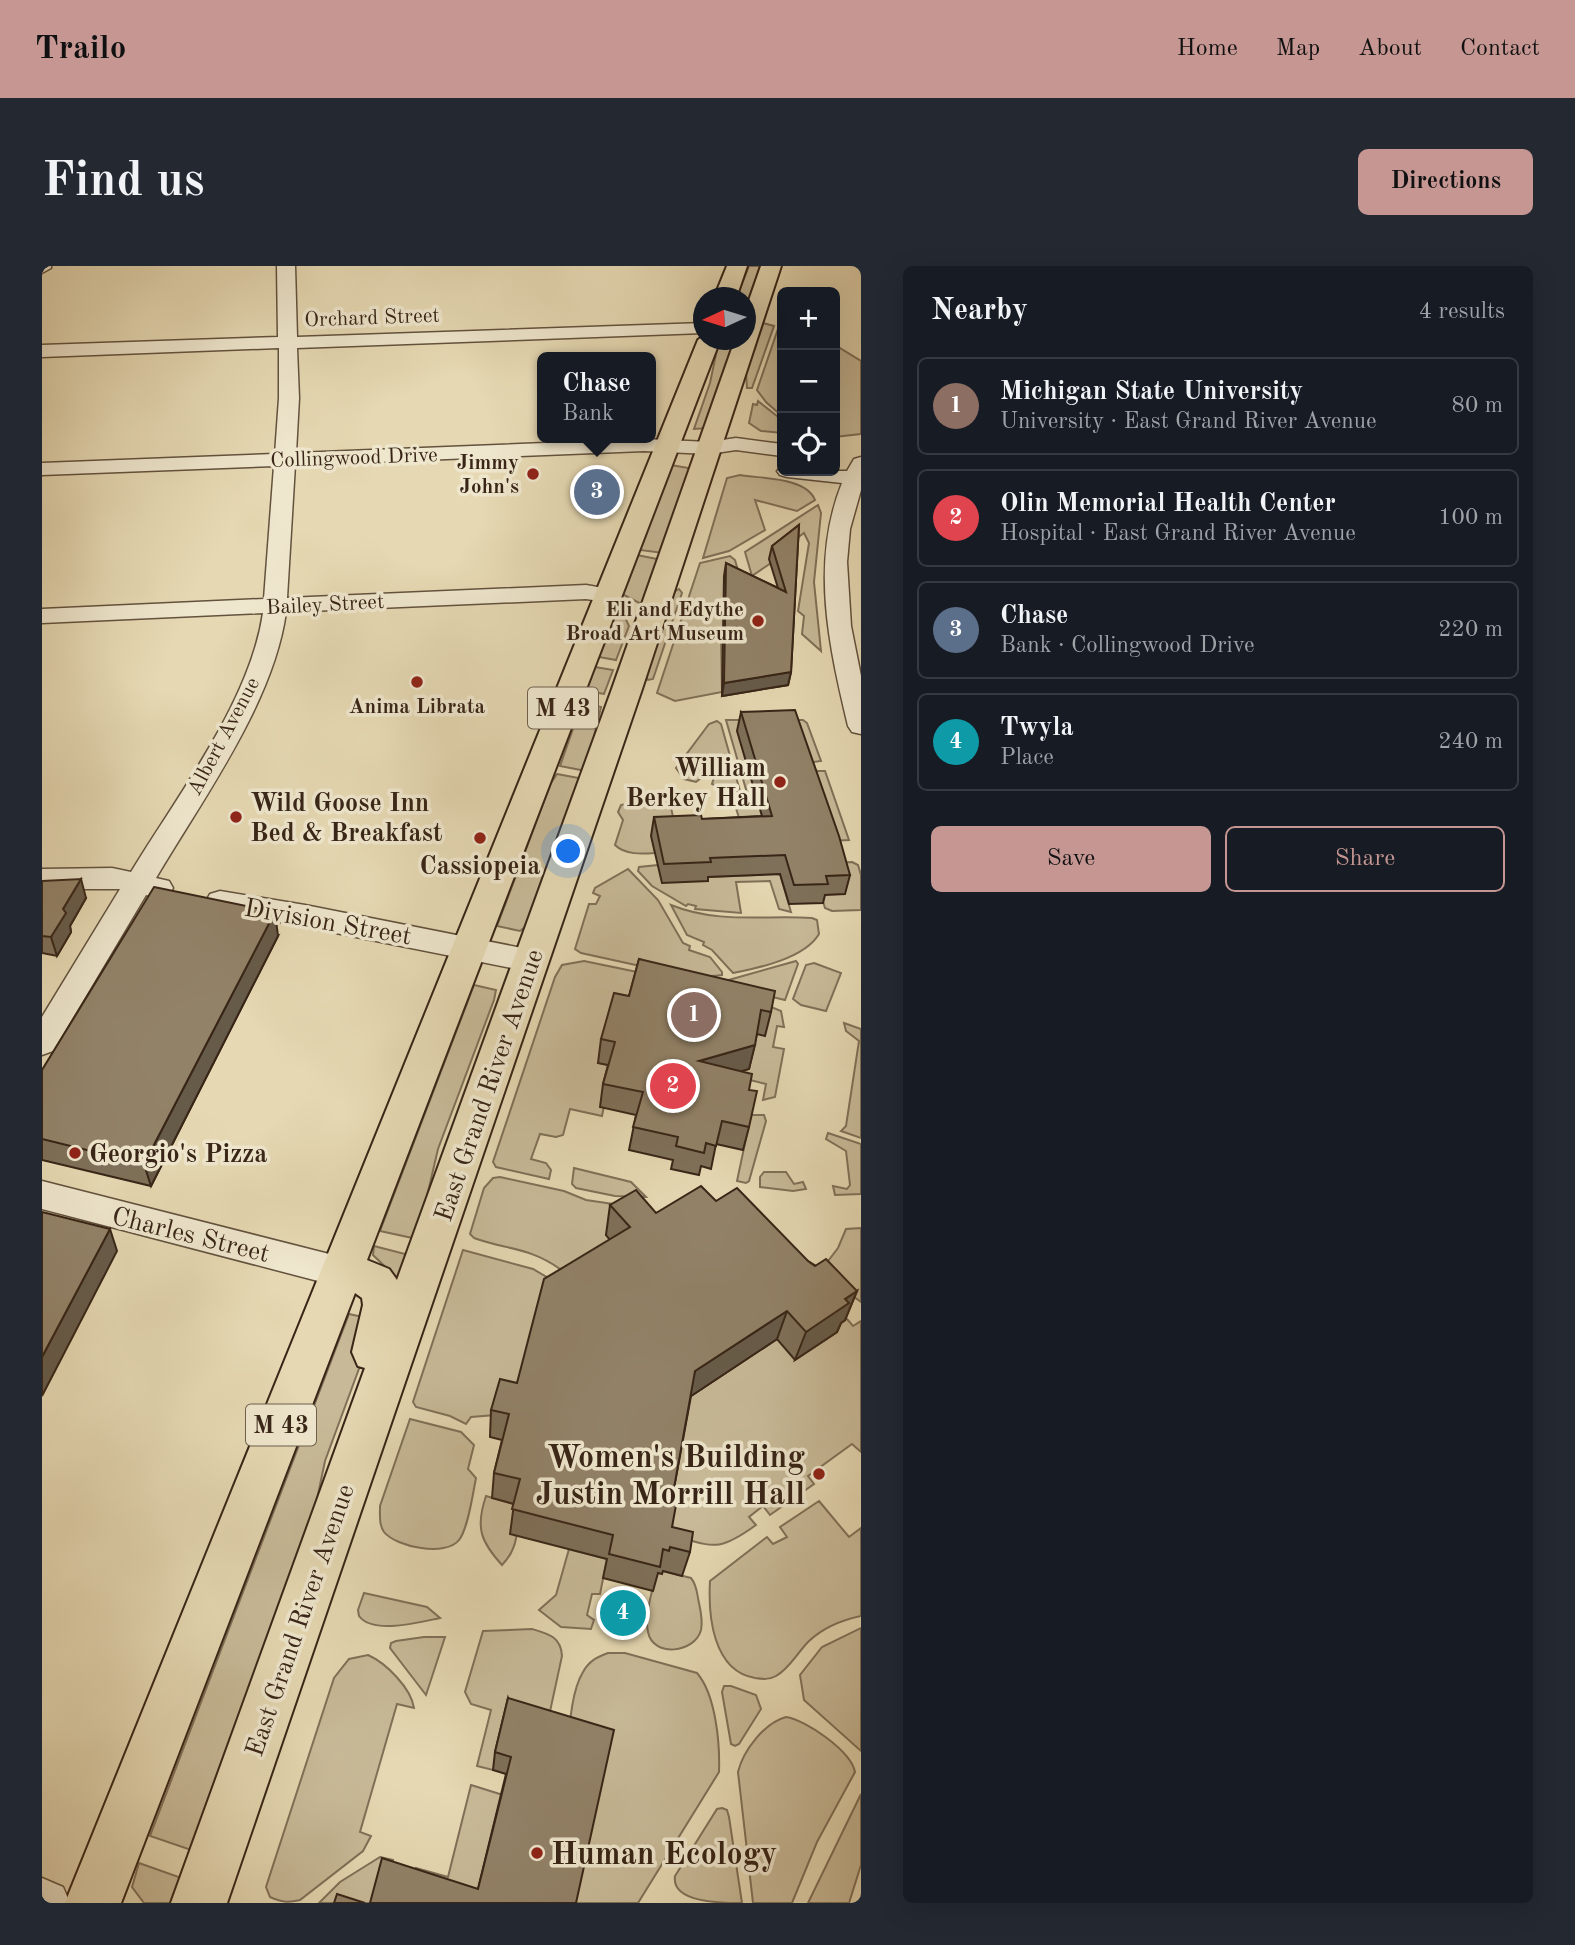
<!DOCTYPE html>
<html lang="en">
<head>
<meta charset="utf-8">
<style>
  body { margin:0; font-family:"Old Standard TT",serif; background:#242831; color:#f1f3f6 }
  .controls { position:absolute; right:21px; top:21px; display:grid; overflow:hidden; border-radius:10px; box-shadow:0 7px 28px #0002 }
  .controls button { width:63px; height:63px; display:grid; place-items:center; padding:0; border:0; border-bottom:2px solid #363941; background:#171b24; color:#f1f3f6; font:35px sans-serif }
  .compass { position:absolute; left:651px; top:21px; width:63px; height:63px; border-radius:50%; background:#171b24; box-shadow:0 7px 28px #0002; rotate:266deg }
  .you { position:absolute; left:527px; top:586px; width:24px; height:24px; margin:-18px; border:5px solid #fff; border-radius:50%; background:#1a73e8; box-shadow:0 0 0 10px #1a73e833 }
  .badge { display:grid; place-items:center; width:46px; height:46px; border-radius:50%; background:#c59692; color:#fff; font-size:23px; font-weight:700 }
  .pin { position:absolute; translate:-50% -50%; border:4px solid #fff; box-shadow:0 2px 7px #0006 }
  .popup { position:absolute; left:495px; top:86px; width:119px; height:91px; box-sizing:border-box; display:grid; place-content:center; border-radius:10px; background:#171b24; filter:drop-shadow(0 2px 5px #0005); font-size:23px; white-space:nowrap; color:#9ea1a6 }
  .popup b { font-size:26px; color:#f1f3f6 }
  .popup::after { content:''; position:absolute; left:50%; top:100%; margin-left:-14px; border:14px solid transparent; border-top-color:#171b24 }
  .list { margin:0; padding:0; list-style:none }
  h2 { display:flex; justify-content:space-between; align-items:center; height:91px; margin:0; padding:0 28px; font-size:30px }
  h2 small { font-size:23px; font-weight:400; color:#9ea1a6 }
  .list li { display:grid; grid-template-columns:46px 1fr auto; gap:21px; align-items:center; box-sizing:border-box; height:98px; margin:0 14px 14px; padding:0 14px; border:2px solid #363941; border-radius:10px }
  .list b { display:block; font-size:26px; white-space:nowrap }
  .list p { margin:0; font-size:23px; white-space:nowrap; color:#9ea1a6 }
  .list em { font-size:23px; font-style:normal; color:#9ea1a6 }
  .actions { display:flex; gap:14px; padding:21px 28px }
  .actions a { flex:1; padding:16px 0; border:2px solid #c59692; border-radius:10px; text-align:center; font-size:24px; color:#c59692 }
  .actions .main { background:#c59692; color:#111 }
  .icon { flex:none; width:38px; height:38px; fill:none; stroke:currentColor; stroke-width:2; stroke-linecap:round; stroke-linejoin:round }
  .map { position:relative; flex:none; width:819px; height:1637px; overflow:hidden; border-radius:10px }
  header { display:flex; align-items:center; gap:42px; box-sizing:border-box; height:98px; padding:0 35px; background:#c59692; color:#111 }
  header strong { font-size:33px }
  nav { display:flex; gap:38px; margin-inline-start:auto; font-size:24px }
  .intro { display:flex; align-items:center; justify-content:space-between; box-sizing:border-box; height:168px; padding:0 42px }
  h1 { margin:0; font-size:49px }
  .button { padding:18px 32px; border-radius:10px; background:#c59692; color:#111; font-size:24px; font-weight:700 }
  main { display:flex; gap:42px; padding:0 42px }
  aside { flex:1; background:#171b24; border-radius:10px; box-shadow:0 7px 28px #0002 }
  .map>svg:first-child { display:block }
  .green { fill:#c8ba98; stroke:#807058; stroke-width:2 }
  .lines { fill:none; stroke-linecap:round; stroke-linejoin:round }
  .minor-casing { stroke:#63523e; stroke-width:3 }
  .major-casing { stroke:#382517; stroke-width:4 }
  .minor { fill:#eee6cd; fill-rule:evenodd }
  .major { fill:#e5d8b2; fill-rule:evenodd }
  .wall { fill:#7e7059; stroke:#382517; stroke-width:2 }
  .shaded-wall { fill:#665b49; stroke:#382517; stroke-width:2 }
  .building { fill:#928268; stroke:#382517; stroke-width:2 }
  .poi-dot { fill:#8f2418; stroke:#eee6cd; stroke-width:2.5 }
  .labels { text-anchor:middle; stroke-width:7; stroke-linejoin:round; paint-order:stroke }
  .far-street-label { font-size:21px; fill:#382517; stroke:#eee6cd }
  .far-poi-label { font-size:21px; font-weight:bold; fill:#382517; stroke:#eee6cd; text-anchor:end }
  .shield { fill:#eee6cd; stroke:#6f5f4e; stroke-width:2 }
  .shield-label { font-size:24px; font-weight:bold; fill:#382517 }
  .poi-label { font-size:26px; font-weight:bold; fill:#382517; stroke:#eee6cd; text-anchor:start }
  .street-label { font-size:26px; fill:#382517; stroke:#eee6cd }
  .near-poi-label { font-size:32px; font-weight:bold; fill:#382517; stroke:#eee6cd; text-anchor:end }
</style>
</head>
<body>
<header>
<strong>Trailo</strong>
<nav><a>Home</a><a>Map</a><a>About</a><a>Contact</a></nav>
</header>
<div class="intro"><h1>Find us</h1><a class="button">Directions</a></div>
<main>
<div class="map">
<svg width="819" height="1637" viewBox="0 0 819 1637">
  <rect width="100%" height="100%" fill="#e5d8b2"/>
  <filter id="stains"><feTurbulence type="fractalNoise" baseFrequency=".00286" numOctaves="4"/><feColorMatrix values="0 0 0 0 .2 0 0 0 0 .09 0 0 0 0 .02 0 0 0 .5 -.17"/></filter>
  <radialGradient id="worn" r=".72"><stop offset=".6" stop-color="#630" stop-opacity="0"/><stop offset="1" stop-color="#630" stop-opacity=".3"/></radialGradient>
  <g class="green">
    <path d="M707 0H721L704 52V32H694Z"/>
    <path d="M721 57 732 60 710 122H705L704 107Z"/>
    <path d="M737 60H740V150L724 136 715 124Z"/>
    <path d="M677 74 695 75 667 162 652 163 668 117Z"/>
    <path d="M793 79 819 95V168L793 171Z"/>
    <path d="M716 135 740 154V167L719 165 707 157 711 138 715 139Z"/>
    <path d="M629 199 652 203 621 287 598 284Z"/>
    <path d="M698 209C720 213 764 211 773 234L755 245 713 234 723 264 687 285 661 292 685 212Z"/>
    <path d="M776 239 779 247 772 316 779 385 760 368 762 350 756 345 767 277 762 267 728 292 729 297 710 310 703 286Z"/>
    <path d="M595 289 620 294 603 340 580 328Z"/>
    <path d="M688 290 693 294 700 318 679 369 680 426 633 435 615 427 658 297Z"/>
    <path d="M637 323 640 327 611 413 606 414 604 411 632 326Z"/>
    <path d="M575 344 581 347 587 360 574 394 557 391Z"/>
    <path d="M553 401 571 404 562 428 544 425Z"/>
    <path d="M540 437 559 441 544 505 518 500Z"/>
    <path d="M684 454H707L726 569 699 558 691 533 705 527Z"/>
    <path d="M729 454H761L765 457 779 495 771 496 774 505H783L807 574 787 575Z"/>
    <path d="M675 455 679 458 698 525 690 527 687 521H676L670 518 677 494 664 492 658 513 654 516 642 513 634 502 667 458Z"/>
    <path d="M515 508 542 513 488 657 478 665 455 660 509 517Z"/>
    <path d="M620 530 641 532 647 537 645 541 629 542 633 559 610 570 613 587C600 588 583 589 573 579L581 554 576 546 579 539Z"/>
    <path d="M810 596 816 599 819 609V644L790 645 783 642 779 629 794 597Z"/>
    <path d="M616 599 665 611 738 608 749 646 737 643 728 615 694 616 699 647 653 643 654 640 646 638 644 640 610 620 596 605 597 601Z"/>
    <path d="M586 603 616 634 641 677 648 680 647 684 668 691 680 706V709L653 712 539 687 533 683 547 638H554L558 630 551 627 553 622Z"/>
    <path d="M629 639C676 658 722 649 770 652L775 654 777 668C763 692 717 702 691 707L670 684 661 679 662 676 645 669Z"/>
    <path d="M542 695 600 707 556 797 570 800 560 850 528 843 521 869 514 871 498 868 489 893 504 897 509 904 507 913 454 901 451 896 513 711 520 699Z"/>
    <path d="M754 695 756 698 743 734 684 720 683 715Z"/>
    <path d="M772 697 799 707 784 745 759 739 751 733 764 699Z"/>
    <path d="M432 719 454 724 452 734 396 883 375 973 338 965Z"/>
    <path d="M707 732 739 745 742 761 735 760 731 781 742 783 733 831 721 834 724 818 700 812Z"/>
    <path d="M802 757 819 763V872L799 865 804 860 817 775 804 765Z"/>
    <path d="M709 849H722L724 855 707 915 704 917 695 915Z"/>
    <path d="M786 867 819 878V928L793 929 791 920 805 923 808 919 804 885 784 873Z"/>
    <path d="M532 902 589 916 604 931 573 930 534 922 530 918Z"/>
    <path d="M722 906H744L752 918 761 916 764 923 751 925 718 921V911Z"/>
    <path d="M458 911 522 925 544 934 585 940 564 969 583 991 518 1003C487 981 465 984 432 972L428 968 442 922 451 912Z"/>
    <path d="M819 962V1036L807 1027 783 999 796 982 804 963Z"/>
    <path d="M332 980 371 990 356 1013 331 989Z"/>
    <path d="M421 984 491 1003 520 1020 473 1145 454 1149 429 1151 424 1158 408 1150 374 1141 371 1136Z"/>
    <path d="M307 1048 330 1053 329 1070 283 1195 269 1262 155 1586 108 1570Z"/>
    <path d="M805 1053 811 1060 819 1055V1186L810 1178 766 1210 772 1218 728 1249 721 1240 707 1251 714 1259C674 1288 671 1280 626 1268L625 1248 646 1132 735 1073 791 1062Z"/>
    <path d="M368 1153 419 1166 432 1179 426 1203 434 1212C431 1227 426 1263 417 1274 404 1291 354 1281 342 1266 337 1259 338 1249 338 1240Z"/>
    <path d="M444 1230 475 1239C476 1262 477 1282 460 1299 439 1276 433 1262 444 1230Z"/>
    <path d="M777 1235 807 1271 819 1262V1350C800 1354 781 1362 767 1375 755 1387 748 1402 734 1410 727 1414 720 1413 713 1412 671 1405 666 1350 668 1315L725 1271 731 1278 745 1271 738 1261Z"/>
    <path d="M527 1283 565 1293 558 1328H550L545 1349 552 1354 549 1363 519 1361 497 1344 514 1329Z"/>
    <path d="M621 1305 649 1312C655 1319 655 1328 657 1337 659 1346 661 1355 659 1364 653 1387 611 1392 606 1366 602 1348 611 1325 614 1307Z"/>
    <path d="M322 1327 385 1341 398 1352C378 1356 331 1369 317 1350L316 1344Z"/>
    <path d="M819 1362V1485L762 1434 758 1409 780 1381Z"/>
    <path d="M490 1363C507 1368 519 1371 520 1390L504 1464 451 1504 435 1500 449 1444 429 1438 423 1426 441 1365Z"/>
    <path d="M382 1371H403L384 1429 348 1382 349 1377 354 1375Z"/>
    <path d="M566 1387H583L655 1407C674 1429 678 1478 677 1506L596 1637H532C530 1583 515 1449 541 1406 547 1395 555 1391 566 1387Z"/>
    <path d="M326 1389C344 1397 369 1422 372 1442L355 1438 318 1566 329 1570 321 1585 258 1634C246 1637 239 1636 228 1631L224 1621 292 1412 307 1393Z"/>
    <path d="M682 1420H689L714 1429 719 1443 697 1478 693 1480 689 1478 680 1426Z"/>
    <path d="M744 1451C764 1454 809 1485 813 1506L775 1576 750 1637H711L696 1506C701 1485 722 1457 744 1451Z"/>
    <path d="M429 1519 461 1529 435 1637 370 1617 374 1602 406 1611Z"/>
    <path d="M819 1528V1599L807 1637H766Z"/>
    <path d="M680 1542 685 1544 687 1551 700 1637C680 1637 629 1637 633 1610L675 1543Z"/>
    <path d="M338 1591 351 1594 335 1637H277L298 1616Z"/>
    <path d="M97 1597 148 1615 139 1637H102L90 1621Z"/>
  </g>
  <g class="lines">
    <defs>
      <g id="minor">
        <path d="M0 0H9V2L0 7Z"/>
        <path d="M235 0H253L255 71 662 57V67L255 82 257 132 254 187 602 173 667 176 694 172 740 178V190L694 184 667 188 602 185 253 199 245 332 544 319 573 324 576 329 573 334 565 336 544 333 244 346C232 436 160 534 114 612L127 615 131 622 127 629 117 632 104 629 11 785 0 789V751L78 623H0V603L70 602 89 606C135 530 208 436 221 347L0 357V343L222 333 232 200 0 209V197L233 188 237 132V82L0 91V79L236 71Z"/>
        <path d="M819 191V224L808 263 805 296 809 360 819 410V468L810 466 806 460C787 380 768 297 800 217L745 211 738 209 735 205 740 200V205H805L812 193Z"/>
        <path d="M178 625 263 639 490 684 500 687 505 695 500 703 490 706 168 642 164 635 168 628Z"/>
        <path d="M0 915 299 991 311 995 316 1006 311 1017 299 1021 0 943Z"/>
        <path d="M0 1612 21 1621 28 1637H0Z"/>
      </g>
      <g id="major">
        <path d="M685 0H705L694 32H672Z"/>
        <path d="M719 0H739L600 423 185 1637H129L323 1102 316 1100 310 1086 321 1039 320 1032 313 1027 79 1637H23L656 74 662 69V74H678L325 994 347 1003 355 1014 570 423 693 74H704V43Z"/>
      </g>
    </defs>
    <use href="#minor" class="minor-casing"/>
    <use href="#major" class="major-casing"/>
    <use href="#minor" class="minor"/>
    <use href="#major" class="major"/>
  </g>
  <g class="wall">
    <path d="M757 259 749 406 746 419 680 430 682 310 684 297 736 322 727 293 730 280Z"/>
    <path d="M699 446 808 609 803 628 783 629 781 637 747 638 738 608 666 611V615L620 617 609 570 612 551 660 553 720 550 695 465Z"/>
    <path d="M0 615 44 632 28 660 29 666 15 690 0 687Z"/>
    <path d="M236 670 109 920 0 894V804Z"/>
    <path d="M597 693 729 746 723 770 715 768 707 803 698 805 707 824V861L701 884 674 878 669 903 659 900 657 909 629 903 631 894 587 884 594 849 558 841 561 818 566 799 556 797 559 773 587 730Z"/>
    <path d="M674 935 766 995 815 1025 803 1054 799 1057 795 1066 753 1094 735 1073 649 1130 632 1222 630 1261 648 1286 640 1310 621 1305 620 1308 616 1307 611 1325 561 1312 565 1293 468 1268 472 1238 450 1232 452 1207 460 1174 448 1171 449 1144 475 1117 568 974 564 969 568 939 614 947Z"/>
    <path d="M466 1432 534 1637 436 1623 464 1508 451 1504 453 1486Z"/>
  </g>
  <g class="shaded-wall">
    <path d="M749 406 746 419 680 430 682 417Z"/>
    <path d="M39 613 44 632 28 660 29 666 15 690 9 671 21 643Z"/>
    <path d="M233 646 236 670 109 920 102 898Z"/>
    <path d="M713 779 707 803 653 819 657 795Z"/>
    <path d="M68 963 75 985 0 1130V1091Z"/>
    <path d="M815 1025 803 1054 799 1057 795 1066 753 1094 764 1066 803 1033Z"/>
    <path d="M745 1045 735 1073 646 1132 653 1105Z"/>
  </g>
  <g class="building">
    <path d="M757 259 749 406 682 417 684 297 744 326 730 280Z"/>
    <path d="M753 444 797 570 808 609 784 610 786 618 752 619 743 589 668 592 669 596 622 598 612 551 659 549 660 553 730 550 699 446Z"/>
    <path d="M39 613 21 643 24 647 9 671 0 670V615Z"/>
    <path d="M112 621 233 646 102 898 0 873V804Z"/>
    <path d="M597 693 733 725 729 746 719 744 713 779 657 795 710 808 707 824 715 825 707 861 680 855 674 880 664 877 662 887 634 880 636 871 591 861 601 826 561 818 573 776 559 773 572 727 587 730Z"/>
    <path d="M659 920 674 935 695 922 766 995 773 1000 784 993 815 1025 803 1033 807 1037 764 1066 745 1045 653 1105 632 1222 637 1223 630 1261 651 1266 648 1286 628 1281 627 1285 621 1283 618 1301 567 1288 571 1269 470 1243 478 1213 452 1207 467 1148 449 1144 458 1113 475 1117 502 1013 588 961 568 939 594 924 614 947Z"/>
    <path d="M0 946 68 963 0 1091Z"/>
    <path d="M466 1432 572 1464 534 1637H328L340 1592 436 1623 469 1491 453 1486Z"/>
    <path d="M295 1628 323 1637H292Z"/>
  </g>
  <g class="poi-dot">
    <circle cx="491" cy="208" r="7"/>
    <circle cx="716" cy="355" r="7"/>
    <circle cx="375" cy="416" r="7"/>
    <circle cx="738" cy="516" r="7"/>
    <circle cx="194" cy="551" r="7"/>
    <circle cx="438" cy="572" r="7"/>
    <circle cx="33" cy="887" r="7"/>
    <circle cx="777" cy="1208" r="7"/>
    <circle cx="495" cy="1587" r="7"/>
  </g>
  <g class="labels">
    <g class="far-street-label">
      <text transform="translate(330 51) rotate(-2)" y="7">Orchard Street</text>
      <text transform="translate(312 191) rotate(-2)" y="7">Collingwood Drive</text>
      <text transform="translate(283 338) rotate(-3)" y="7">Bailey Street</text>
      <text transform="translate(181 470) rotate(-62)" y="7">Albert Avenue</text>
    </g>
    <g class="far-poi-label">
      <text x="477" y="203">Jimmy<tspan x="477" dy="24">John's</tspan></text>
      <text x="702" y="350">Eli and Edythe<tspan x="702" dy="24">Broad Art Museum</tspan></text>
      <text x="375" y="447" text-anchor="middle">Anima Librata</text>
    </g>
    <g class="shield">
      <rect x="486" y="421.5" width="70" height="41" rx="5"/>
      <rect x="204" y="1138.5" width="70" height="41" rx="5"/>
    </g>
    <g class="shield-label">
      <text x="521" y="450">M 43</text>
      <text x="239" y="1167">M 43</text>
    </g>
    <g class="poi-label">
      <text x="724" y="510" text-anchor="end">William<tspan x="724" dy="30">Berkey Hall</tspan></text>
      <text x="208" y="545">Wild Goose Inn<tspan x="208" dy="30">Bed &amp; Breakfast</tspan></text>
      <text x="438" y="608" text-anchor="middle">Cassiopeia</text>
      <text x="47" y="896">Georgio's Pizza</text>
    </g>
    <g class="street-label">
      <text transform="translate(286 655) rotate(10)" y="9">Division Street</text>
      <text transform="translate(446 819) rotate(-71)" y="9">East Grand River Avenue</text>
      <text transform="translate(149 968) rotate(14)" y="9">Charles Street</text>
      <text transform="translate(257 1354) rotate(-71)" y="9">East Grand River Avenue</text>
    </g>
    <g class="near-poi-label">
      <text x="763" y="1201">Women's Building<tspan x="763" dy="37">Justin Morrill Hall</tspan></text>
      <text x="509" y="1598" text-anchor="start">Human Ecology</text>
    </g>
  </g>
  <rect width="100%" height="100%" filter="url(#stains)"/>
  <rect width="100%" height="100%" fill="url(#worn)"/>
</svg>
<div class="controls">
<button>+</button>
<button>−</button>
<button><svg class="icon" aria-label="locate" viewBox="0 0 24 24"><circle cx="12" cy="12" r="6"/><path d="M12 2v4M12 18v4M2 12h4M18 12h4"/></svg></button>
</div>
<svg class="compass" viewBox="-18 -18 36 36"><path d="M0-13l5 13h-10z" fill="#e53935"/><path d="M0 13l5-13h-10z" fill="#9ea1a6"/></svg>
<div class="you"></div>
<div class="pin badge" style="left:652px;top:749px;background:#8d6e63">1</div>
<div class="pin badge" style="left:631px;top:820px;background:#e0444e">2</div>
<div class="pin badge" style="left:555px;top:226px;background:#5c6f8a">3</div>
<div class="popup"><b>Chase</b>Bank</div>
<div class="pin badge" style="left:581px;top:1347px;background:#0f9aa8">4</div>
</div>
<aside>
<h2>Nearby<small>4 results</small></h2>
<ul class="list">
<li><span class="badge" style="background:#8d6e63">1</span><div><b>Michigan State University</b><p>University · East Grand River Avenue</p></div><em>80 m</em></li>
<li><span class="badge" style="background:#e0444e">2</span><div><b>Olin Memorial Health Center</b><p>Hospital · East Grand River Avenue</p></div><em>100 m</em></li>
<li><span class="badge" style="background:#5c6f8a">3</span><div><b>Chase</b><p>Bank · Collingwood Drive</p></div><em>220 m</em></li>
<li><span class="badge" style="background:#0f9aa8">4</span><div><b>Twyla</b><p>Place</p></div><em>240 m</em></li>
</ul>
<div class="actions"><a class="main">Save</a><a>Share</a></div>
</aside>
</main>
</body>
</html>
